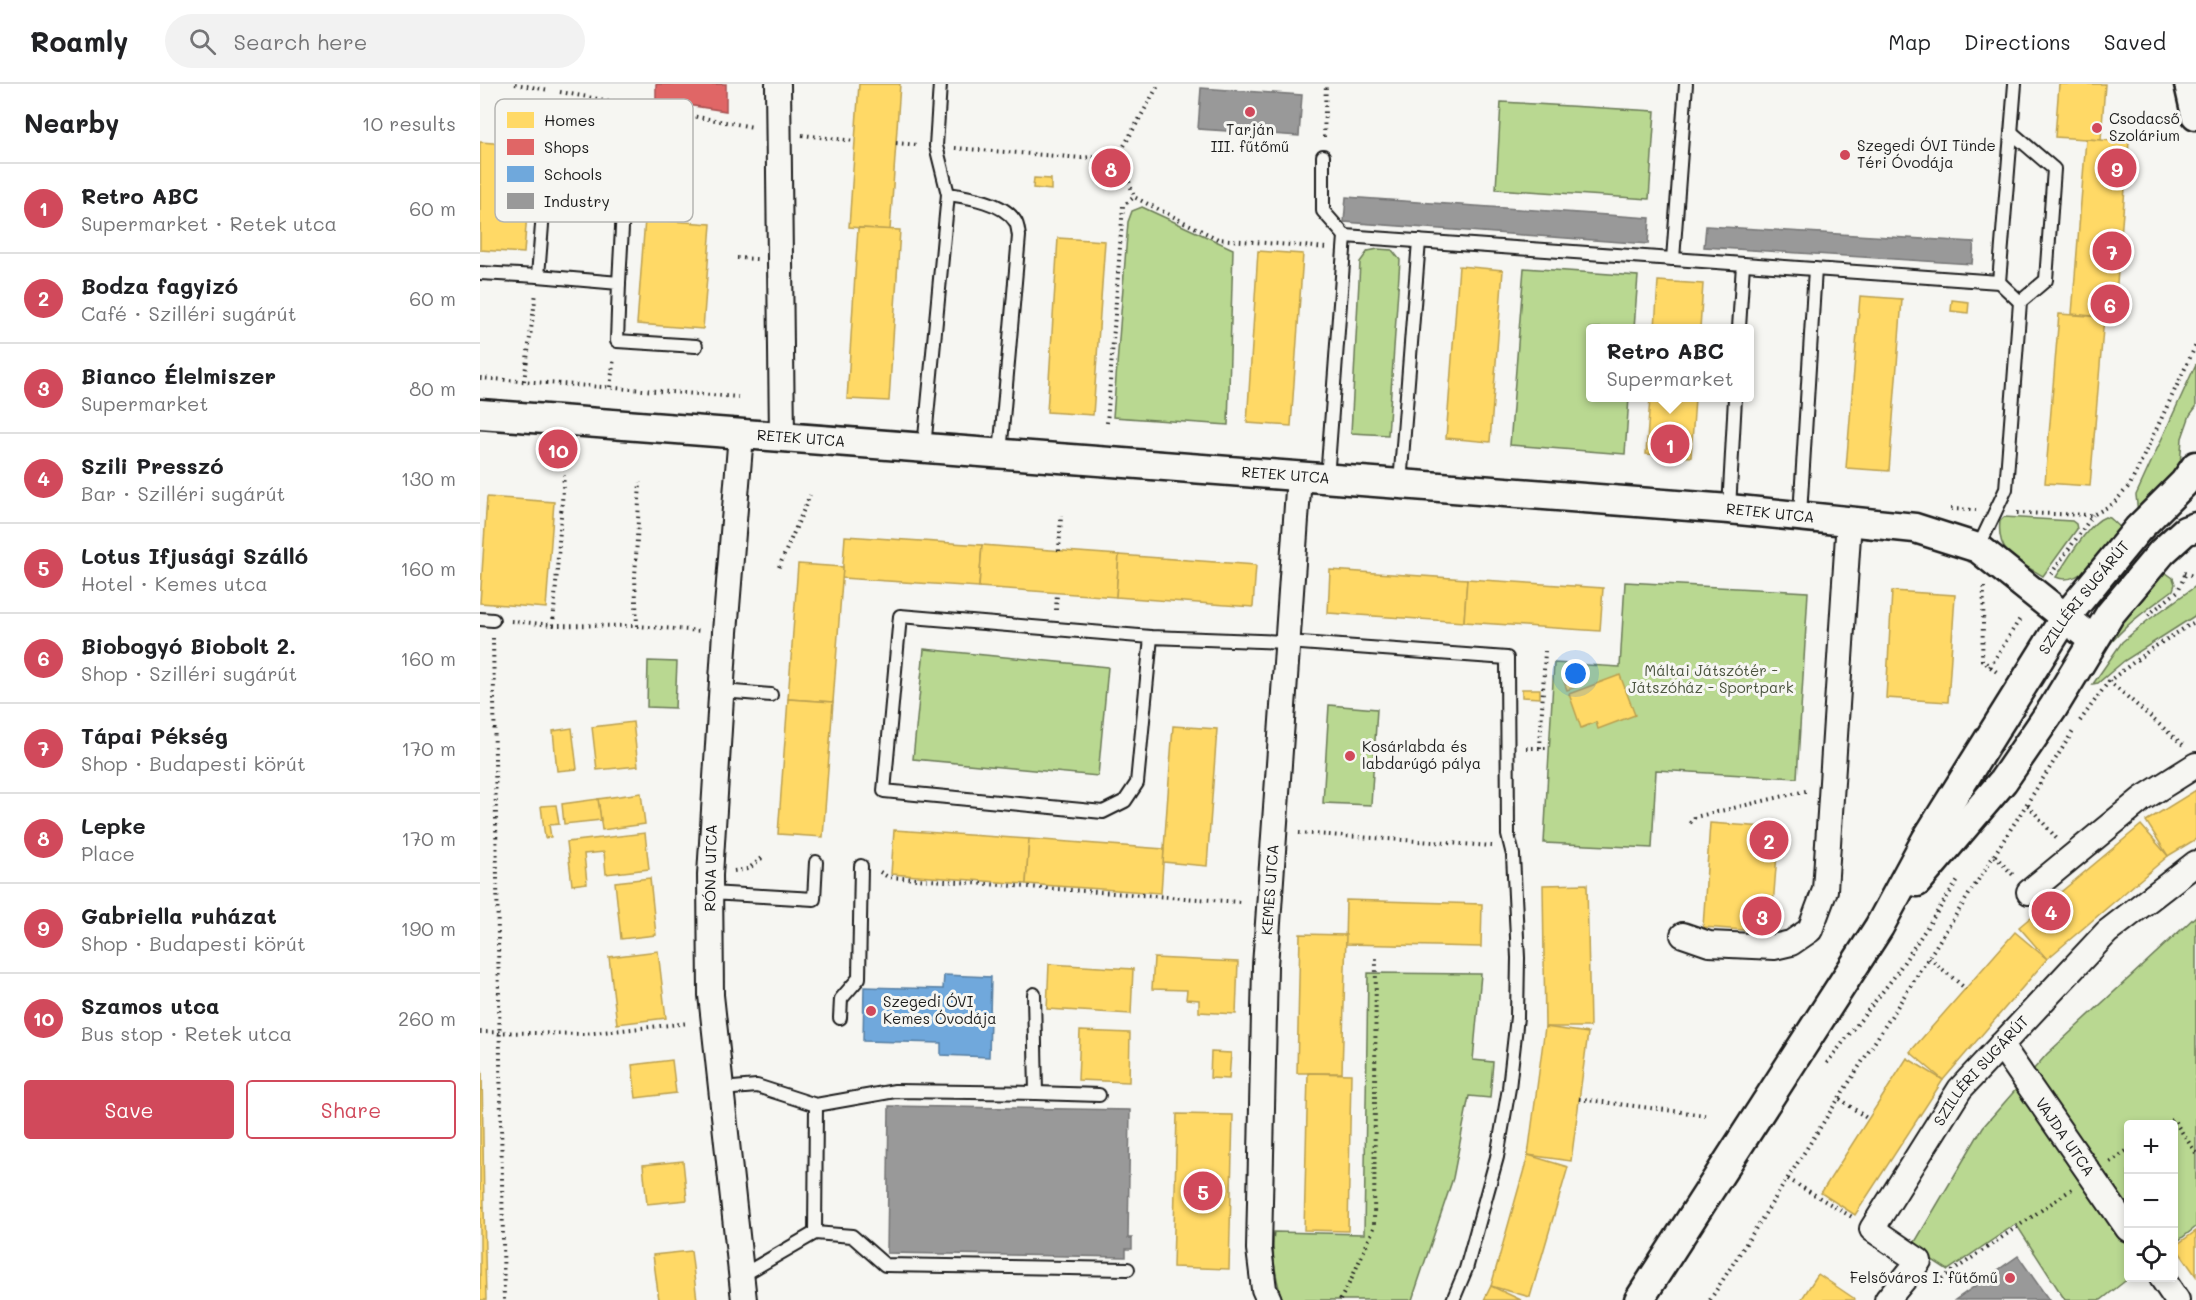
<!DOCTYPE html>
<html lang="en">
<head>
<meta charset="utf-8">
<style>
  body { margin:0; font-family:Mali,sans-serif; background:#f2f2f2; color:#202124 }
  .controls { position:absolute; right:18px; bottom:18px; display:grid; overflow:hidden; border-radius:6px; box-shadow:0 3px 9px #0003 }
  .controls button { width:54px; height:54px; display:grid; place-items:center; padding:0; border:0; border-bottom:2px solid #e0e0e0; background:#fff; color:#202124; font:30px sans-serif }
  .you { position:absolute; left:1096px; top:590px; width:21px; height:21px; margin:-15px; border:4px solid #fff; border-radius:50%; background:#1a73e8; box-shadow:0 0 0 9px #1a73e833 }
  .badge { display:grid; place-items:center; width:39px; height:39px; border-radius:50%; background:#d1495b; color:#fff; font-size:20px; font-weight:700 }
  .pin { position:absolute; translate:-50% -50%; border:3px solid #fff; box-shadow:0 2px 6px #0006 }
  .popup { position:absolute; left:1106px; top:240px; width:168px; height:78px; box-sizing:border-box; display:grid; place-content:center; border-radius:6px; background:#fff; filter:drop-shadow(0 2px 4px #0005); font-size:20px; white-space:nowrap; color:#757577 }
  .popup b { font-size:22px; color:#202124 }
  .popup::after { content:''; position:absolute; left:50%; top:100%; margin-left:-12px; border:12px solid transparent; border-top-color:#fff }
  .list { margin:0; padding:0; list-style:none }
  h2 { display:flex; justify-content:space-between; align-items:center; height:78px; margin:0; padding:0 24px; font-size:26px }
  h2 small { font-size:20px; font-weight:400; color:#757577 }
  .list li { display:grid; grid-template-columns:39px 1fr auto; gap:18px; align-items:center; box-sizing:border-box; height:90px; padding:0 24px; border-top:2px solid #e0e0e0 }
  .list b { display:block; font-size:22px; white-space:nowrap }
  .list p { margin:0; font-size:20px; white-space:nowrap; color:#757577 }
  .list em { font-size:20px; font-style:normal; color:#757577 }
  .actions { display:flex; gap:12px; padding:18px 24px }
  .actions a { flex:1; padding:14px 0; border:2px solid #d1495b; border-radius:6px; text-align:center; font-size:21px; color:#d1495b }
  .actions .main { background:#d1495b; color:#fff }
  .icon { flex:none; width:33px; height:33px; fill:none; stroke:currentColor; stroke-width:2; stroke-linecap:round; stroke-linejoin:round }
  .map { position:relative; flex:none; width:1716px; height:1216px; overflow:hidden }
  header { display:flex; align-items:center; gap:36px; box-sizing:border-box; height:84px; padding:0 30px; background:#fff; border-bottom:2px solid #e0e0e0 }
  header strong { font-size:28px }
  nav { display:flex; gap:33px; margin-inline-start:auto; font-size:21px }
  .search { width:420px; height:54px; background:#f2f2f2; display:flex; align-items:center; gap:15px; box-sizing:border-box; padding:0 21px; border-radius:33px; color:#757577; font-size:22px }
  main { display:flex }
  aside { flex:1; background:#fff }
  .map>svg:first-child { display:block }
  .green { fill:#b9d891; stroke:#6a7a56; stroke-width:1.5 }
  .homes { fill:#ffd966; stroke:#bba050; stroke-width:1.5 }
  .shops { fill:#e06666; stroke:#a55050; stroke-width:1.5 }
  .schools { fill:#6fa8dc; stroke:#567ea2; stroke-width:1.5 }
  .industry { fill:#999; stroke:#747474; stroke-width:1.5 }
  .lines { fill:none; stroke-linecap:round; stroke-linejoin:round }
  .service-casing { stroke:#1c1c1c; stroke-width:16 }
  .minor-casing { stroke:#1c1c1c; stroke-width:28 }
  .tertiary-casing { stroke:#1c1c1c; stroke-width:33 }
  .path { stroke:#1c1c1c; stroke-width:4; stroke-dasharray:1.5 4.5; stroke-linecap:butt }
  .service { stroke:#f6f6f2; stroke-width:12 }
  .minor { stroke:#f6f6f2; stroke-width:24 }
  .tertiary { stroke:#f6f6f2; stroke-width:28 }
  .poi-dot { fill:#d1495b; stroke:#f6f6f2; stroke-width:2 }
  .labels { text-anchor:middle; stroke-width:6; stroke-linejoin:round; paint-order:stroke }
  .poi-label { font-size:15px; fill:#1c1c1c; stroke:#f6f6f2; text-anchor:start }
  .street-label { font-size:15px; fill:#1c1c1c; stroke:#f6f6f2 }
  .park-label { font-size:15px; fill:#4b543f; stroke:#f6f6f2 }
  .key { fill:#f6f6f2; stroke:#b5b5b2; stroke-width:1.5 }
  .key-label { font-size:16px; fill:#1c1c1c }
</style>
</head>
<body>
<header>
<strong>Roamly</strong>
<div class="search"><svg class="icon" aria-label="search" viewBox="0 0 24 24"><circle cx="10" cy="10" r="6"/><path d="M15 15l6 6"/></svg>Search here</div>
<nav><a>Map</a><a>Directions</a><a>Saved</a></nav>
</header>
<main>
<aside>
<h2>Nearby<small>10 results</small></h2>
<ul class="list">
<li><span class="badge">1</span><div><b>Retro ABC</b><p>Supermarket · Retek utca</p></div><em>60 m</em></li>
<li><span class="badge">2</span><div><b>Bodza fagyizó</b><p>Café · Szilléri sugárút</p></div><em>60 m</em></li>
<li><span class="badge">3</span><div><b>Bianco Élelmiszer</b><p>Supermarket</p></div><em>80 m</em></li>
<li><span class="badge">4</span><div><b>Szili Presszó</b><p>Bar · Szilléri sugárút</p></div><em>130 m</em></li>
<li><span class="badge">5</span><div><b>Lotus Ifjusági Szálló</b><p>Hotel · Kemes utca</p></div><em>160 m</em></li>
<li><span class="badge">6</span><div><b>Biobogyó Biobolt 2.</b><p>Shop · Szilléri sugárút</p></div><em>160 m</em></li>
<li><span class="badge">7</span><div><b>Tápai Pékség</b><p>Shop · Budapesti körút</p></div><em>170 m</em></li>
<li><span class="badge">8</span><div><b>Lepke</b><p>Place</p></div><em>170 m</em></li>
<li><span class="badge">9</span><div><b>Gabriella ruházat</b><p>Shop · Budapesti körút</p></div><em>190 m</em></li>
<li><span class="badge">10</span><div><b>Szamos utca</b><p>Bus stop · Retek utca</p></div><em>260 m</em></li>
</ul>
<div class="actions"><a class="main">Save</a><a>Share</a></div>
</aside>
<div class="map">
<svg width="1716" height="1216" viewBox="0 0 1716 1216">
  <rect width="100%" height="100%" fill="#f6f6f2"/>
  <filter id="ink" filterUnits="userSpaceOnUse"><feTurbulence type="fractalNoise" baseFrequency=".0167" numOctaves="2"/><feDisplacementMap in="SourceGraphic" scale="12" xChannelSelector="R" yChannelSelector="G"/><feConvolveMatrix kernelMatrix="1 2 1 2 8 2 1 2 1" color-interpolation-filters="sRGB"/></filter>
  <g filter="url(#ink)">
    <g class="green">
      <path d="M1021 18 1175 27 1169 115 1016 105Z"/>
      <path d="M662 123 753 165 748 341 633 333 648 138 652 127Z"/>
      <path d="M898 165 912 166 920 176 908 351 871 349 880 178 888 167Z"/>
      <path d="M1044 184 1158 192 1154 244H1110V314H1149L1145 370 1030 361Z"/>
      <path d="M1716 280V323L1710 331 1702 354 1700 382 1685 407 1658 429 1656 411Z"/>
      <path d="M1524 433 1592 437 1596 440 1597 445 1563 492C1538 477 1516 471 1520 437Z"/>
      <path d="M1625 433 1630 434 1642 445C1629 461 1601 505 1576 493 1587 477 1608 439 1625 433Z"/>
      <path d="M1679 484 1693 494 1695 500 1693 506C1664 528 1639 544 1619 575L1625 558Z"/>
      <path d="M1145 498 1328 508 1317 694 1176 686 1172 764 1064 759 1074 579 1140 583Z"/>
      <path d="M1716 502V531L1644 577 1618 599 1613 600 1642 558 1667 537Z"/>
      <path d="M444 565 628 583 618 692 433 675Z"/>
      <path d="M168 577 197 578 195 624 167 623Z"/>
      <path d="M849 621 897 625 891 721 843 719Z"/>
      <path d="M1716 832V1143L1694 1160V1040H1648L1649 1194 1621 1216H1585L1536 1140 1468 1186 1432 1163 1503 1043 1567 970Z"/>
      <path d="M888 889 1001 890 993 976 1013 978 1010 1014 989 1012 973 1094 932 1216H802C796 1193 791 1171 794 1148L884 1150Z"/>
    </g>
    <g class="homes">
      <path d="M379 0H420L410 146 369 143Z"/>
      <path d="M1579 0H1625L1621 56 1575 53Z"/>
      <path d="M1606 55 1649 58 1634 234 1592 230Z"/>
      <path d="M0 58 52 62 44 169 0 166Z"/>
      <path d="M554 94 571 95V106L553 104Z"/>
      <path d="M165 135 231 140 223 245 157 240Z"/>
      <path d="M378 144 420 146 409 317 367 315Z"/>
      <path d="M578 154 625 157 613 331 567 328Z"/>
      <path d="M778 167 823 170 811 342 767 339Z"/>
      <path d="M979 182 1023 186 1010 358 966 354Z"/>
      <path d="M1178 197 1223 200 1220 244H1175Z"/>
      <path d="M1380 212 1422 215 1409 387 1366 384Z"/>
      <path d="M1472 216 1489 218 1488 229 1471 227Z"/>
      <path d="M1579 230 1624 233 1610 402 1565 399Z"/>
      <path d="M1170 314H1215L1211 373 1166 370Z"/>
      <path d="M7 413 74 418 66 524 0 519Z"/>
      <path d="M365 452 502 461 499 503 362 494Z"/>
      <path d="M502 461 639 471 636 513 499 503Z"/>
      <path d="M639 471 776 481 773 523 636 513Z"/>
      <path d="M318 480 363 483 353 618 308 615Z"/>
      <path d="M850 486 987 495 984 538 848 529Z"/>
      <path d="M987 495 1123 504 1120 547 984 538Z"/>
      <path d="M1412 507 1475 511 1468 618 1406 614Z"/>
      <path d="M1093 591 1098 602 1087 606 1083 595Z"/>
      <path d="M1140 591 1155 631 1118 645 1116 638 1101 644 1089 610Z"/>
      <path d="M1042 605H1060V614L1042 613Z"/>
      <path d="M308 615 353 618 343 753 298 750Z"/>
      <path d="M153 638 158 682 117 686 112 643Z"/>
      <path d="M693 642 737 645 727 782 683 778Z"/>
      <path d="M92 644 97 685 77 687 73 647Z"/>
      <path d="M1716 706V755L1688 772 1666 737Z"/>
      <path d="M161 709 165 740 122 746 118 715Z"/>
      <path d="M118 715 121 736 84 740 82 720Z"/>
      <path d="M76 721 79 740 69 741 71 753 65 754 61 722Z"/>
      <path d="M1230 739 1299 744 1291 848 1223 843Z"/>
      <path d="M1661 741 1688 772 1567 875 1539 843Z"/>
      <path d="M414 746 549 755 546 800 411 790Z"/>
      <path d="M165 749 169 785 126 790 124 768 104 770 107 799 92 801 87 758Z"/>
      <path d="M549 755 684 765 681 809 546 800Z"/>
      <path d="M170 794 176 851 141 855 135 798Z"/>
      <path d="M1107 800 1110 943H1065L1063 801Z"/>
      <path d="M866 816 1002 820 1001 863 865 860Z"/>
      <path d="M1535 848 1567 875 1463 996 1430 968Z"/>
      <path d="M820 850 866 851 862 989H817Z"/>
      <path d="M178 867 186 934 137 940 129 873Z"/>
      <path d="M674 874 758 878 756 930 719 928V916L706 915 707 906 672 905Z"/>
      <path d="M569 880 653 885 651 930 567 925Z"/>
      <path d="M1065 943 1108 949 1091 1077 1048 1071Z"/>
      <path d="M600 947 650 949 649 998 598 996Z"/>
      <path d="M731 968 751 969 749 995 730 994Z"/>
      <path d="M1427 974 1463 996 1375 1131 1341 1109Z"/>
      <path d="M192 976 196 1009 156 1014 152 981Z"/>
      <path d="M0 988H2L4 1123H0Z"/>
      <path d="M828 989 871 990 868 1147 824 1146Z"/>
      <path d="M697 1030 753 1031 749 1185 693 1183Z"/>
      <path d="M1048 1071 1088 1083 1050 1213 1011 1202Z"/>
      <path d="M203 1077 207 1116 167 1120 163 1081Z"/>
      <path d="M0 1123H4L6 1216H0Z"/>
      <path d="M1716 1147V1192L1695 1162Z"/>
      <path d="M211 1167 217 1216H179L173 1171Z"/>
      <path d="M1338 1190 1375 1215 1374 1216H1321Z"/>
      <path d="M1011 1202 1041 1216H1004Z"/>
    </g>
    <path class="shops" d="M176 0H246V27L176 16Z"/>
    <path class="schools" d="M464 891 511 893 509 973 461 971V959L383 957 384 903 463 905Z"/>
    <g class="industry">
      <path d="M721 4 822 11 819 52 718 45Z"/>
      <path d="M866 113 1170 134 1168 160 864 138Z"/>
      <path d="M1226 142 1494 158 1492 180 1224 163Z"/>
      <path d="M409 1022 650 1026 648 1154H652V1165H646V1173L407 1169Z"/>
      <path d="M1538 1172 1569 1216H1475Z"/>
    </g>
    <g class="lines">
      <defs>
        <g id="service">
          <path d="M843 72V127L865 152 847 395"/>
          <path d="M468 110C488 113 523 118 535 137 538 141 538 148 539 152L520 370"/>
          <path d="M865 152 1519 198 1540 218"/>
          <path d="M1193 175 1206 0"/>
          <path d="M0 189 58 192 71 26"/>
          <path d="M58 192 139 199 137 257 216 262"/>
          <path d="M1519 198 1535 0"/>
          <path d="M139 199 144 107"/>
          <path d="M1259 244 1263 180"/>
          <path d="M444 364 468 110 456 62 460 0"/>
          <path d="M920 400 939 157"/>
          <path d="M1249 425 1255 314"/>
          <path d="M1320 431 1335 185"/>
          <path d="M1498 464 1526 405 1540 218 1566 196 1574 85 1531 48"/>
          <path d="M0 535 13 536"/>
          <path d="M671 553 657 699 645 717 623 728 404 707 420 532 671 553 807 558 1027 574 1028 751 1033 771 1038 874 1037 933 1029 1004 1017 1073 986 1185 973 1216"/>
          <path d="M242 607 291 611"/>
          <path d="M230 809 334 815 336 778"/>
          <path d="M360 934 361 915 379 894 381 782"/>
          <path d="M241 1005 277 1002 336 1021 335 1149 261 1192"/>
          <path d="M556 1009 619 1011"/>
          <path d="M336 1021 415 1007 556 1009 554 910"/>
          <path d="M335 1149 372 1152 405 1181 648 1185"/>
        </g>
        <g id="minor">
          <path d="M298 0 302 353"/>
          <path d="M261 350 245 548 230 791 231 911 264 1216"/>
          <path d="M1549 808 1662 715 1716 681"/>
          <path d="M1203 851 1229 860 1294 863 1311 859 1330 846 1345 806 1369 436"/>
          <path id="s1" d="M1521 961 1648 1145"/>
          <path d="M1682 1194 1697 1216"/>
          <path id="s2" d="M789 1216 784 1205 779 1165 785 882 819 392"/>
          <path id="s3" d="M1407 1216 1439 1177 1392 1145 1480 1005 1627 848 1716 779"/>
        </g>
        <g id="tertiary">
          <path d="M1709 0 1716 31"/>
          <path id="s4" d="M0 330 1249 425 1435 444 1498 464 1613 556"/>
          <path d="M1437 798 1523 697 1573 624 1630 530 1682 468 1705 447 1716 443"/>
          <path id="s5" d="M1159 1216 1399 843 1446 756 1584 535 1658 445 1704 399 1716 382"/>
        </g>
      </defs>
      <use href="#service" class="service-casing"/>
      <use href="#minor" class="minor-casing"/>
      <use href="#tertiary" class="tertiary-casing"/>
      <g class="path">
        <path d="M35 0 69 6"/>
        <path d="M80 8 273 43"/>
        <path d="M322 51 375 57"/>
        <path d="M844 53 846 0"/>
        <path d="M416 59 438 61"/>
        <path d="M475 64 602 74 640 69 679 0"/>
        <path d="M640 69 654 113 738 155 847 164"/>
        <path d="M257 174 277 175"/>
        <path d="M0 294 258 313"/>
        <path d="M44 297 56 209"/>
        <path d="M130 303 134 274"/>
        <path d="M627 339 643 122 654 113"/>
        <path d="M1471 425 1496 426"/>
        <path d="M1537 429 1613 431 1633 420 1650 401 1716 261"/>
        <path d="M579 467 581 431"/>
        <path d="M299 483 330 411"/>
        <path d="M1704 489 1716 493"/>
        <path d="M1571 490 1613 431"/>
        <path d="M1504 503 1502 576 1518 589"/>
        <path d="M576 526 577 509"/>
        <path d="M1668 531 1698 507 1705 491"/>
        <path d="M31 537 73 541 84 391"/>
        <path d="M73 541 157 542 222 547"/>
        <path d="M157 542 155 493 160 398"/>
        <path d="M13 554 24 1216"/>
        <path d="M1510 583 1541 533"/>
        <path d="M1629 597 1703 661"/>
        <path d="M1600 637 1629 597 1671 565 1716 537"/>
        <path d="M1046 664H1069"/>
        <path d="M1060 664 1065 567"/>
        <path d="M1548 721 1577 755"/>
        <path d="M1210 739 1215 733 1326 707"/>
        <path d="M819 749 1012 762"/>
        <path d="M1515 772 1533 791"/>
        <path d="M254 787 268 785 282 774"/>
        <path d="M400 788 408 793 760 818"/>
        <path d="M1449 874 1486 905"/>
        <path d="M0 948 104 950 209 939"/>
        <path d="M1347 979 1414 893 1479 795"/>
        <path d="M1099 1015 1225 1031"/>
        <path d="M1360 1015 1388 1035"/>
        <path d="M1686 1040 1693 1035 1716 1069"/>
        <path d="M1630 1078 1648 1066"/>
        <path d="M1308 1095 1372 1133"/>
        <path d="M1457 1194 1460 1196 1592 1105"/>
        <path d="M860 1216 872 1194 894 1144 896 872"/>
        <path d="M1230 1216 1594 646"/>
      </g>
      <use href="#service" class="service"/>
      <use href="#minor" class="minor"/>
      <use href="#tertiary" class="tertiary"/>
    </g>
  </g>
  <g class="poi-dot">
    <circle cx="770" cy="28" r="6"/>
    <circle cx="1617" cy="44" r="6"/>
    <circle cx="1365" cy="71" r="6"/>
    <circle cx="870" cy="672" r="6"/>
    <circle cx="391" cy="927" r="6"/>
    <circle cx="1530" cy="1194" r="6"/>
  </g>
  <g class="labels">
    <g class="poi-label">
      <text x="1629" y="40">Csodacső<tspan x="1629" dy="17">Szolárium</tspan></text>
      <text x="770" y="51" text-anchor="middle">Tarján<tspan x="770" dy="17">III. fűtőmű</tspan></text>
      <text x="1377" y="67">Szegedi ÓVI Tünde<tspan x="1377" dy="17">Téri Óvodája</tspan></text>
      <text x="882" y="668">Kosárlabda és<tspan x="882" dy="17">labdarúgó pálya</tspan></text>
      <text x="403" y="923">Szegedi ÓVI<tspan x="403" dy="17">Kemes Óvodája</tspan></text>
      <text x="1518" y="1199" text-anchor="end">Felsőváros I. fűtőmű</text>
    </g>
    <g class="street-label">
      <text dy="5" stroke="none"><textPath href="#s4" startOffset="322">RETEK UTCA</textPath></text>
      <text dy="5" stroke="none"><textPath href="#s4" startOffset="808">RETEK UTCA</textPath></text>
      <text dy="5" stroke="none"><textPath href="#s4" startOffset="1294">RETEK UTCA</textPath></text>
      <text dy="5" stroke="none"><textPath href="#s5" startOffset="832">SZILLÉRI SUGÁRÚT</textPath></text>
      <text transform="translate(231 784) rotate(-89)" y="5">RÓNA UTCA</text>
      <text dy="5" stroke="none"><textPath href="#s2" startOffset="412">KEMES UTCA</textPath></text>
      <text dy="5" stroke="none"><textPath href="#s3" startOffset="300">SZILLÉRI SUGÁRÚT</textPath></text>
      <text dy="5" stroke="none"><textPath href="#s1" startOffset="112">VAJDA UTCA</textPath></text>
    </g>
    <g class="park-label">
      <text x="1231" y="592">Máltai Játszótér -<tspan x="1231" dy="17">Játszóház - Sportpark</tspan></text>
    </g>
  </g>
  <rect x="15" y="15" width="198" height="123" rx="9" class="key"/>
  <rect x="27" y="28" width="27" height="16" fill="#ffd966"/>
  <rect x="27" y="55" width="27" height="16" fill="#e06666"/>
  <rect x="27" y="82" width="27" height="16" fill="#6fa8dc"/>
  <rect x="27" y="109" width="27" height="16" fill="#999"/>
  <g class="key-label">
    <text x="64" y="42">Homes</text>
    <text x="64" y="69">Shops</text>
    <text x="64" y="96">Schools</text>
    <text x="64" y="123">Industry</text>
  </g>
</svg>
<div class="controls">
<button>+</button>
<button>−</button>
<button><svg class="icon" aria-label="locate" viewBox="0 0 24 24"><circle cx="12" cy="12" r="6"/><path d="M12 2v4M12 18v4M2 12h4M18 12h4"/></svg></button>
</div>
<div class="you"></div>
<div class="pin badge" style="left:1190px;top:360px">1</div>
<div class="popup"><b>Retro ABC</b>Supermarket</div>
<div class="pin badge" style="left:1289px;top:756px">2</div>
<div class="pin badge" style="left:1282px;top:832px">3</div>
<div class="pin badge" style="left:1571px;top:827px">4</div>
<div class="pin badge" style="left:723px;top:1107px">5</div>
<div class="pin badge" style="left:1630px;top:220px">6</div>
<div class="pin badge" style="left:1632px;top:167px">7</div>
<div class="pin badge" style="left:631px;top:84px">8</div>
<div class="pin badge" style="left:1637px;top:84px">9</div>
<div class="pin badge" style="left:78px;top:365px">10</div>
</div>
</main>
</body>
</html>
